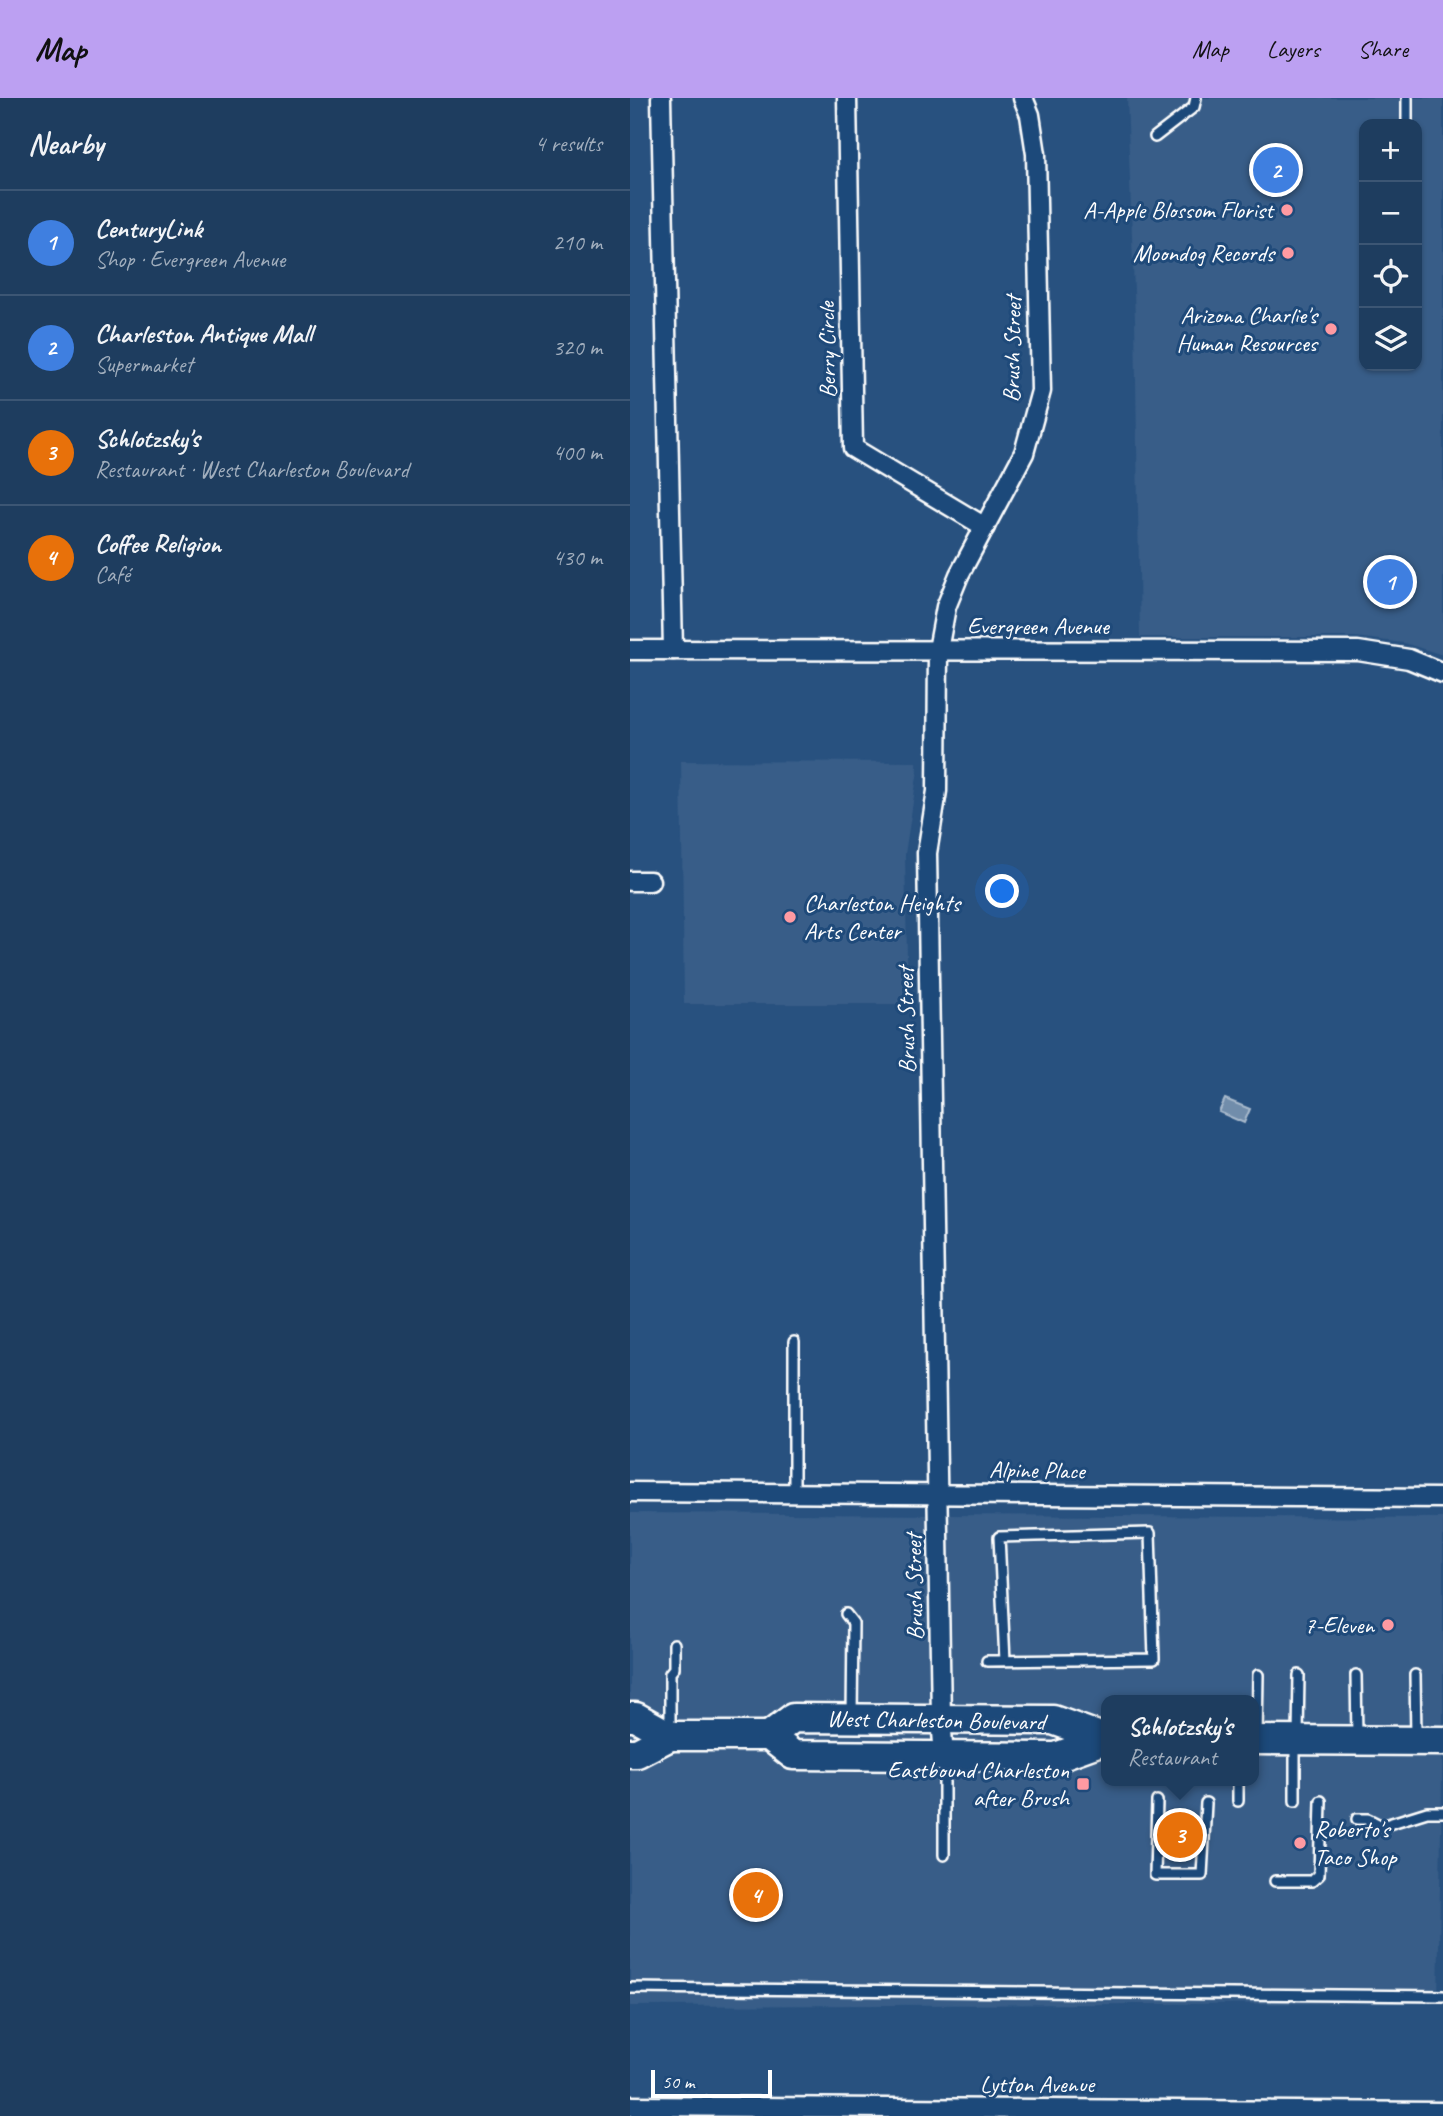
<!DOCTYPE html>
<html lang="en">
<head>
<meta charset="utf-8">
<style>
  body { margin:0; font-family:Caveat,sans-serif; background:#2b4868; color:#f1f3f6 }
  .controls { position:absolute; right:21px; top:21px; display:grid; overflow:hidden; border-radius:14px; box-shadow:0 2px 5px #0004 }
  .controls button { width:63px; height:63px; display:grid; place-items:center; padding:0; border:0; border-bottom:2px solid #3c5674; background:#1e3d5f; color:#f1f3f6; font:35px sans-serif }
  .scale { position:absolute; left:21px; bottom:18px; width:121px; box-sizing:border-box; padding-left:7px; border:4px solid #fff; border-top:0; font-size:19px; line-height:24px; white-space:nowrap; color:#fff; -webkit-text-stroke:5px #1f4a7a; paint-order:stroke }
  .you { position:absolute; left:373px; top:794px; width:24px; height:24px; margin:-18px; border:5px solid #fff; border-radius:50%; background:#1a73e8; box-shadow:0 0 0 10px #1a73e833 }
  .badge { display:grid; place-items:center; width:46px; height:46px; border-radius:50%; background:#bca0f2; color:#fff; font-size:23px; font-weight:700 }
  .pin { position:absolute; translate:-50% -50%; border:4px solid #fff; box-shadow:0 2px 7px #0006 }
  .popup { position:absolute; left:471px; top:1597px; width:158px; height:91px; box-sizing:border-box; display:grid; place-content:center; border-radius:14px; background:#1e3d5f; filter:drop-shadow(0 2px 5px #0005); font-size:23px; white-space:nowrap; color:#a1aebd }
  .popup b { font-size:26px; color:#f1f3f6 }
  .popup::after { content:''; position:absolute; left:50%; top:100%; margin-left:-14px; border:14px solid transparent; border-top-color:#1e3d5f }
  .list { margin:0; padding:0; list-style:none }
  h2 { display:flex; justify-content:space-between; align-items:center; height:91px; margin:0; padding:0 28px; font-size:30px }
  h2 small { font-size:23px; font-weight:400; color:#a1aebd }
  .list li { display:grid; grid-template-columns:46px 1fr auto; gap:21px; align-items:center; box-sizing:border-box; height:105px; padding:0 28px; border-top:2px solid #3c5674 }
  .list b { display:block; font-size:26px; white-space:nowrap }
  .list p { margin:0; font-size:23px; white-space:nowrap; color:#a1aebd }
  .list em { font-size:23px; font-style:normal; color:#a1aebd }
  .icon { flex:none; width:38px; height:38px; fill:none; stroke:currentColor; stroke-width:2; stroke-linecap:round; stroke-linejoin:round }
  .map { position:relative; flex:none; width:813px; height:2018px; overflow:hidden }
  header { display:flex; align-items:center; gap:42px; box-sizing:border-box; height:98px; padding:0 35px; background:#bca0f2; color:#111 }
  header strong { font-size:33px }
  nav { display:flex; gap:38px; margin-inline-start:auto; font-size:24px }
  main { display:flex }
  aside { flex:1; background:#1e3d5f }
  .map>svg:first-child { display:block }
  .built { fill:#375d88; fill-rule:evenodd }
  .water { fill:#718dab; stroke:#aabbcd; stroke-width:2 }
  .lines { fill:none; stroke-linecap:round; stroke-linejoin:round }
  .lane-casing { stroke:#fff; stroke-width:14 }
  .street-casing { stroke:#fff; stroke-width:23 }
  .primary-casing { stroke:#fff; stroke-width:33 }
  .lane { stroke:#1f4a7a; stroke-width:9 }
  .street { stroke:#1f4a7a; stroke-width:18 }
  .primary { stroke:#1f4a7a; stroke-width:28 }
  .poi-dot { fill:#ff9aa2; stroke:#1f4a7a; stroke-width:2.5 }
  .labels { text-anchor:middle; stroke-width:6; stroke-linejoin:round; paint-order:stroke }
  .poi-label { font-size:24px; fill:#fff; stroke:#1f4a7a; text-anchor:end }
  .street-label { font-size:24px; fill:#fff; stroke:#1f4a7a }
</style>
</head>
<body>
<header>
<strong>Map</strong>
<nav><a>Map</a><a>Layers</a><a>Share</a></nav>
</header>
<main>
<aside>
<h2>Nearby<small>4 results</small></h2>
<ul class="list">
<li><span class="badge" style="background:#3f7fe0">1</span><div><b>CenturyLink</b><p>Shop · Evergreen Avenue</p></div><em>210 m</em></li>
<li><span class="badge" style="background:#3f7fe0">2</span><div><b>Charleston Antique Mall</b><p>Supermarket</p></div><em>320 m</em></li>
<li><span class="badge" style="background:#e8710a">3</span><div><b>Schlotzsky's</b><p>Restaurant · West Charleston Boulevard</p></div><em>400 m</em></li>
<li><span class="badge" style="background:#e8710a">4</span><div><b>Coffee Religion</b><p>Café</p></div><em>430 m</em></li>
</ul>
</aside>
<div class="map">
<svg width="813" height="2018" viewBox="0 0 813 2018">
  <rect width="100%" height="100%" fill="#28517f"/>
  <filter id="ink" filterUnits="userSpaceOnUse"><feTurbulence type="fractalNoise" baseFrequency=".0143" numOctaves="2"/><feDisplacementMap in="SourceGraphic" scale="14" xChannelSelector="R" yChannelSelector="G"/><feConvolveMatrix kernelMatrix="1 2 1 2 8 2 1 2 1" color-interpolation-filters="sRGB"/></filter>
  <g filter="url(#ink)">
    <g class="built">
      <path d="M497 0H813V557L774 545 725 539H510L505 222ZM734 26H787V268H734Z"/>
      <path d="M51 663 286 664 288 672 275 756 278 906H54Z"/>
      <path d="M0 1415 813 1420V1624L808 1905 0 1908ZM476 1602H624V1683H476Z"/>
    </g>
    <path class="water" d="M595 1001 620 1011 614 1025 589 1014Z"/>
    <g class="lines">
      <defs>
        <g id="lane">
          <path d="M777 0V26"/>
          <path d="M525 39 564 9 566 0"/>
          <path d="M164 1244V1395"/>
          <path d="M216 1516 223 1525 222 1619"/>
          <path d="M357 1563 524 1561 520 1435 369 1439 375 1563"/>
          <path d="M726 1577 727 1638"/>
          <path d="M785 1577 786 1638"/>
          <path d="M40 1632V1575L44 1570V1546"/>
          <path d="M668 1638 669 1577"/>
          <path d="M627 1640 628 1577"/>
          <path d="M314 1663V1757"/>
          <path d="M527 1703 525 1777H572L576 1705"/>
          <path d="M608 1703V1683"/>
          <path d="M665 1703V1646"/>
          <path d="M727 1721H738L752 1728 797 1714H813"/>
          <path d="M645 1783H682L689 1777 691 1703"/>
          <path d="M0 1890 813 1898"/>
        </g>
        <g id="street">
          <path d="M31 0 43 552"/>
          <path d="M217 0 223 350 355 429"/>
          <path d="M0 552 728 553 779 561 813 575"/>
          <path d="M0 783H20"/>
          <path d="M0 1394 813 1400"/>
          <path d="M314 1658 311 1621 297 755 307 693 308 552 316 509 329 477 394 355 411 293 406 56 400 17 393 0"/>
          <path d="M0 2008 813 2014"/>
        </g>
        <g id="primary">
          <path d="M0 1619H6L40 1638H139L163 1657 426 1659 476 1641"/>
          <path d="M139 1638 163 1620 423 1622 476 1641"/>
          <path d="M624 1642 813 1643"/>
          <path d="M0 1655H7L40 1638"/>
        </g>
      </defs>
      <use href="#lane" class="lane-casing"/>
      <use href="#street" class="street-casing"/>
      <use href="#primary" class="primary-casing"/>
      <use href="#lane" class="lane"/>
      <use href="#street" class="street"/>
      <use href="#primary" class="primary"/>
    </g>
  </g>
  <g class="poi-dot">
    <circle cx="657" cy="112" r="7"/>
    <circle cx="658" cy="155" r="7"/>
    <circle cx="701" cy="231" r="7"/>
    <circle cx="160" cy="819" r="7"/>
    <circle cx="758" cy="1527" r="7"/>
    <rect x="446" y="1679" width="14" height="14" rx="3.5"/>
    <circle cx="670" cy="1745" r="7"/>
  </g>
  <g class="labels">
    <g class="poi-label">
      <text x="643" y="120">A-Apple Blossom Florist</text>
      <text x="644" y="163">Moondog Records</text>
      <text x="687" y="225">Arizona Charlie's<tspan x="687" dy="28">Human Resources</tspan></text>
      <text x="174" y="813" text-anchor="start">Charleston Heights<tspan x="174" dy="28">Arts Center</tspan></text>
      <text x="744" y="1535">7-Eleven</text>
      <text x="439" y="1680">Eastbound Charleston<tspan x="439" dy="28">after Brush</tspan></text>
      <text x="684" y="1739" text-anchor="start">Roberto's<tspan x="684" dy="28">Taco Shop</tspan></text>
    </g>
    <g class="street-label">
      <text transform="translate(382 251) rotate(-89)" y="8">Brush Street</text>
      <text transform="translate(197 252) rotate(-91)" y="8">Berry Circle</text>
      <text x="408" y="536">Evergreen Avenue</text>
      <text transform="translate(276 922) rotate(-91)" y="8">Brush Street</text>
      <text transform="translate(407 1372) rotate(1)" y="8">Alpine Place</text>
      <text transform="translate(284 1489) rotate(-91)" y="8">Brush Street</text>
      <text transform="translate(306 1622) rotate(1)" y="8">West Charleston Boulevard</text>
      <text x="407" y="1994">Lytton Avenue</text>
    </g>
  </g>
</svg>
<div class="controls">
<button>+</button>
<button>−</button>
<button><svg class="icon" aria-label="locate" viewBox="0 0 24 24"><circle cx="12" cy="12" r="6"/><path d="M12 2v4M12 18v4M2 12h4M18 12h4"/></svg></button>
<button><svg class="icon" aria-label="layers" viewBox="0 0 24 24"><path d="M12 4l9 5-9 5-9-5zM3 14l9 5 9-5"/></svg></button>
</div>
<div class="scale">50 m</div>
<div class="you"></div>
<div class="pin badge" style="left:760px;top:484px;background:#3f7fe0">1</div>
<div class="pin badge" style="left:646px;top:72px;background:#3f7fe0">2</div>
<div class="pin badge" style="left:550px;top:1737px;background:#e8710a">3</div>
<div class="popup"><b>Schlotzsky's</b>Restaurant</div>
<div class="pin badge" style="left:126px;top:1797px;background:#e8710a">4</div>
</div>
</main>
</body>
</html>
